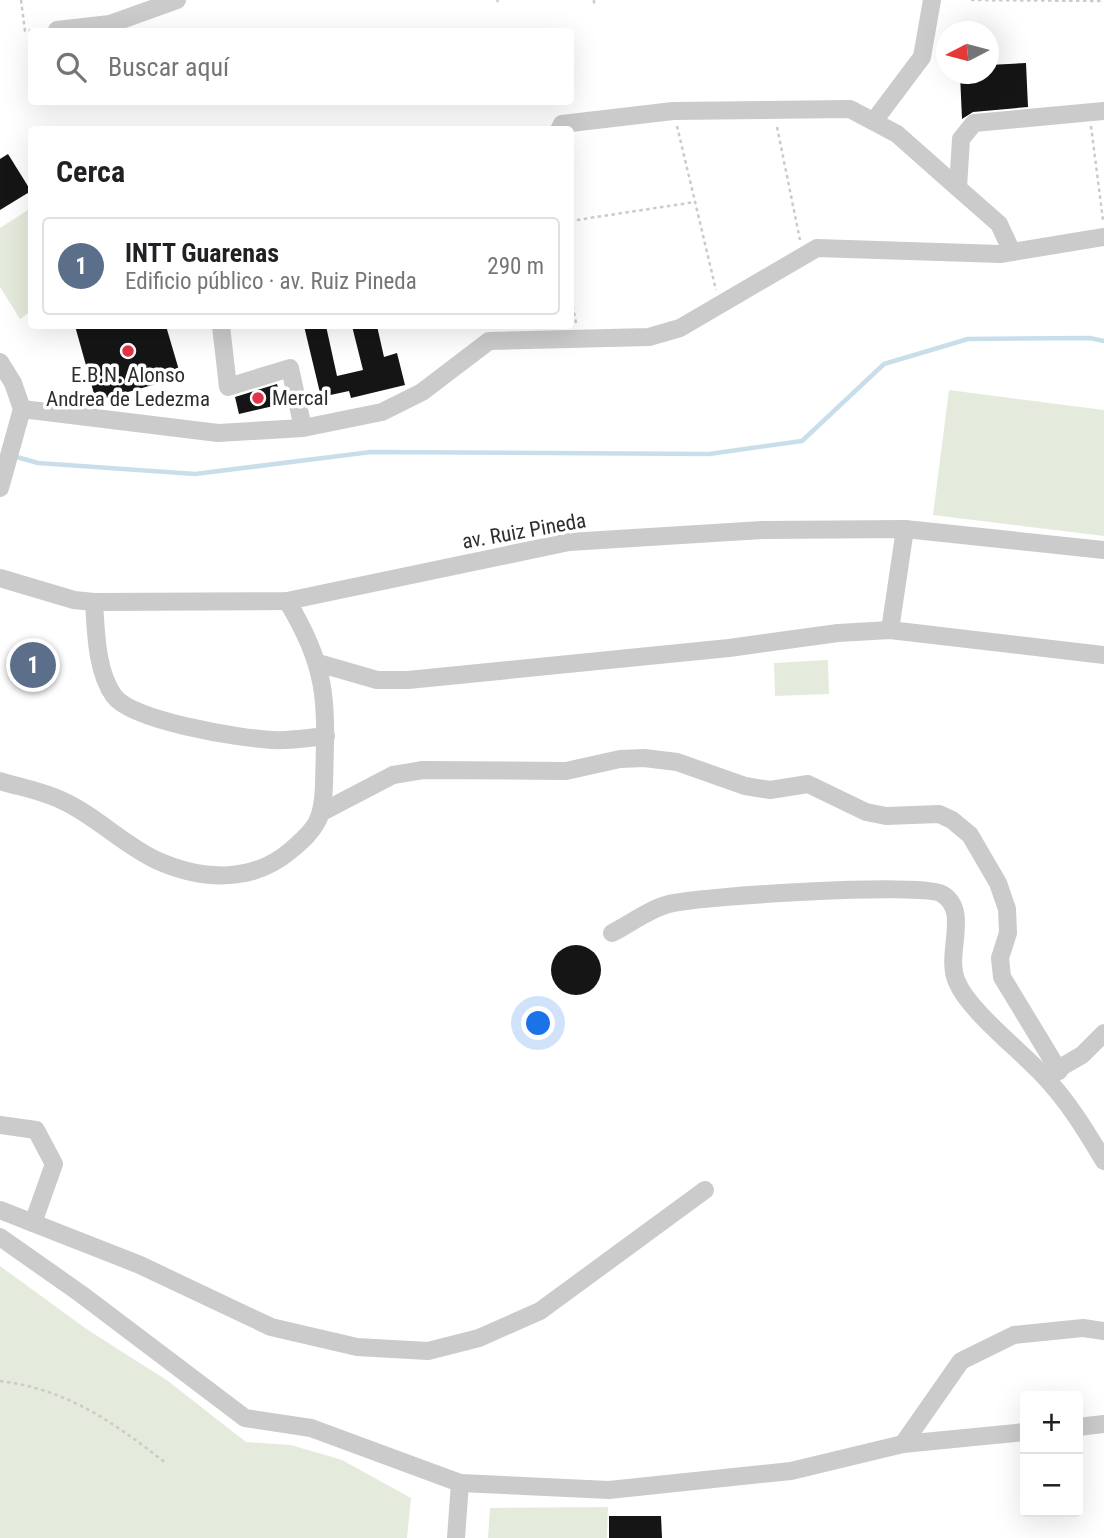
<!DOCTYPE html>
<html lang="es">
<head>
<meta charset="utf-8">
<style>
  body { margin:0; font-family:"Roboto Condensed",sans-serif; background:#f2f2f2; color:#202124 }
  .controls { position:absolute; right:21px; bottom:21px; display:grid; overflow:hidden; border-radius:7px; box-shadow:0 7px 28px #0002 }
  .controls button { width:63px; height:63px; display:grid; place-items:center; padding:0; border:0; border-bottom:2px solid #e0e0e0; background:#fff; color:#202124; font:35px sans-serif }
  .compass { position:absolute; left:936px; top:21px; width:63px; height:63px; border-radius:50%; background:#fff; box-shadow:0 7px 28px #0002; rotate:264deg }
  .you { position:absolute; left:539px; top:1024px; width:24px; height:24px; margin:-18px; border:5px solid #fff; border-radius:50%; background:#1a73e8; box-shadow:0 0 0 10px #1a73e833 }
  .badge { display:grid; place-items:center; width:46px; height:46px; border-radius:50%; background:#e13448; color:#fff; font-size:23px; font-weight:700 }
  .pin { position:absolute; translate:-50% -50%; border:4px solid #fff; box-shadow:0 2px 7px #0006 }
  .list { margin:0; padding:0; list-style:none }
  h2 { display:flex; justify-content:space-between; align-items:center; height:91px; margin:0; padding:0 28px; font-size:30px }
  h2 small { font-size:23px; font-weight:400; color:#757577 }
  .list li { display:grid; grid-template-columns:46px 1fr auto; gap:21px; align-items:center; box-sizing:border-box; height:98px; margin:0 14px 14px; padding:0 14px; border:2px solid #e0e0e0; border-radius:7px }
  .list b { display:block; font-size:26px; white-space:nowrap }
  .list p { margin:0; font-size:23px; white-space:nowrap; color:#757577 }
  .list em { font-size:23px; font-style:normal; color:#757577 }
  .icon { flex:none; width:38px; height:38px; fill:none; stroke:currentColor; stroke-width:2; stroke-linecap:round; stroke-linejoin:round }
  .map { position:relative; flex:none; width:1104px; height:1538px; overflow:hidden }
  .search { position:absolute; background:#fff; box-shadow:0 7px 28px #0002; left:28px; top:28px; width:546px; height:77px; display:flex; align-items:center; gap:18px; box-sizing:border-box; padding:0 24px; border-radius:7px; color:#757577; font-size:26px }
  .panel { position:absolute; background:#fff; box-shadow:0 7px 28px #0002; left:28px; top:126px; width:546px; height:203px; border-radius:7px }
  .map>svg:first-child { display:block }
  .green { fill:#e5ebdc }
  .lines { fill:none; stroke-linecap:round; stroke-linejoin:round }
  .stream { stroke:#c8dfeb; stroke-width:4.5 }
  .building { fill:#151515 }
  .path { stroke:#cbcbcb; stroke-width:2.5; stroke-dasharray:3.5 3.5; stroke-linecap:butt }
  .minor { stroke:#cbcbcb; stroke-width:18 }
  .poi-dot { fill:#e13448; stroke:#fff; stroke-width:2.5 }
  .labels { text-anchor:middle; stroke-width:7; stroke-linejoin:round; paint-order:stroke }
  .poi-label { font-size:21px; fill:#2e2e2e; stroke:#fff }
  .street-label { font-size:21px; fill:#2e2e2e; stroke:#fff }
</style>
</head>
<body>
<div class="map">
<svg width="1104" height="1538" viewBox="0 0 1104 1538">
  <rect width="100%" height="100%" fill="#fff"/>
  <g class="green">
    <path d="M31 208V311L20 319 0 287V228Z"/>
    <path d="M949 390 1104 410V536L933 515Z"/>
    <path d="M828 660 829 694 775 696 774 663Z"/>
    <path d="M0 1266 88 1330 168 1381 246 1442 291 1445 342 1460 411 1498 407 1538H0Z"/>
    <path d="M608 1507 607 1538H488L490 1508Z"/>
  </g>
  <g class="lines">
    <path class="stream" d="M13 456 38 463 195 474 371 452 709 454 802 441 884 364 968 339 1090 338 1104 341"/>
  </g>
  <g class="building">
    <path d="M1026 63 1028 107 973 112 962 119 960 74H989V65Z"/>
    <path d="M8 154 31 191 0 210V159Z"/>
    <path d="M75 326H166L181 377 96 401Z"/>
    <path d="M304 326H326L337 376 363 370 352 326H377L384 357 397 353 405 385 351 398 349 391 321 397Z"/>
    <path d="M277 384 282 404 239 414 235 397Z"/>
    <circle cx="576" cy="970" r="25"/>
    <path d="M609 1516H661L662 1538H609Z"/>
  </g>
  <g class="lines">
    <g class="path">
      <path d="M21 0 25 31 43 30"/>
      <path d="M497 0 498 2"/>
      <path d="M594 0V7"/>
      <path d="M971 0 1104 1"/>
      <path d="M677 126 716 290"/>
      <path d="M1091 126 1103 220"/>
      <path d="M777 127 800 240"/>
      <path d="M570 221 695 202"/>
      <path d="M570 292 576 323"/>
      <path d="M0 1381C67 1389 115 1423 167 1464"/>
    </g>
    <g class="minor">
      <path d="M57 30 110 24 177 0"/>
      <path d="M874 121 922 57 932 0"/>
      <path d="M559 130 562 124 673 111 850 109 897 134 958 188"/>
      <path d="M1012 252 999 224 958 188 961 139 974 123 1104 111"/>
      <path d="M221 326 228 387 290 368 303 428"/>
      <path d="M0 362 13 383 22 409 0 488"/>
      <path d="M22 409 218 433 303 428 382 412 422 392 489 341 649 337 680 328 817 248 1000 254 1104 237"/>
      <path d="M0 578 74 600 94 602 287 601 569 542 762 530 905 529 1104 550"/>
      <path d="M94 602C96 631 96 671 114 696 132 721 239 738 272 740 290 741 308 738 326 736"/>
      <path d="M890 630 905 529"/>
      <path d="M318 663 377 680H408L729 648 838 633 890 630 1104 655"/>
      <path d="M0 781C20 787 42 791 61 800 95 815 122 844 156 860 200 880 251 884 290 851 317 828 323 820 324 784 326 705 330 671 287 601"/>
      <path d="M324 811 393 775 423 770 566 771 620 759 644 758 677 762 745 786 770 790 808 784 866 812 886 816 939 814 952 820 970 835 998 883 1007 909 1008 933 1000 958 1002 977 1059 1071"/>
      <path d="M612 933C630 924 649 909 669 904 699 896 923 882 942 894 971 911 944 954 957 982 969 1011 1021 1051 1043 1075 1068 1101 1086 1131 1104 1161"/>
      <path d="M1051 1073 1082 1055 1104 1033"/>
      <path d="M0 1125 36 1130 54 1164 33 1223"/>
      <path d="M0 1210 140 1265 271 1327 357 1347 428 1351 479 1338 540 1311 705 1190"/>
      <path d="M0 1237 81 1294 245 1418 311 1428 460 1483 609 1490 791 1471 903 1444 1025 1432"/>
      <path d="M1078 1427 1104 1424"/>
      <path d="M903 1444 961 1361 1014 1335 1083 1328 1104 1331"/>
      <path d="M456 1538 460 1483"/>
    </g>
  </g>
  <g class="poi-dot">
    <circle cx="128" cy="351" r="7"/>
    <circle cx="258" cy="398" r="7"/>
  </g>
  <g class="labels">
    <g class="poi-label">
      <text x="128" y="382">E.B.N. Alonso<tspan x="128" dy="24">Andrea de Ledezma</tspan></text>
      <text x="272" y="405" text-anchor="start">Mercal</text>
    </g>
    <g class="street-label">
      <text transform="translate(524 531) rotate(-10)" y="7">av. Ruiz Pineda</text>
    </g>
  </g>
</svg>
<div class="controls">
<button>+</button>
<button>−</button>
</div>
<svg class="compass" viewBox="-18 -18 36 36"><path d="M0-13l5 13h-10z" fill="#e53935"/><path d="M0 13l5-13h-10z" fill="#757577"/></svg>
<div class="you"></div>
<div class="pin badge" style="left:33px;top:665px;background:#5c6f8a">1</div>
<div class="search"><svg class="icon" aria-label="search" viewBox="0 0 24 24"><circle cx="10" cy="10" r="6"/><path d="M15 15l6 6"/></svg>Buscar aquí</div>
<section class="panel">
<h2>Cerca<small></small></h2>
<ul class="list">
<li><span class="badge" style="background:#5c6f8a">1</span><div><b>INTT Guarenas</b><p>Edificio público · av. Ruiz Pineda</p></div><em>290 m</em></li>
</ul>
</section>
</div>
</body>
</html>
